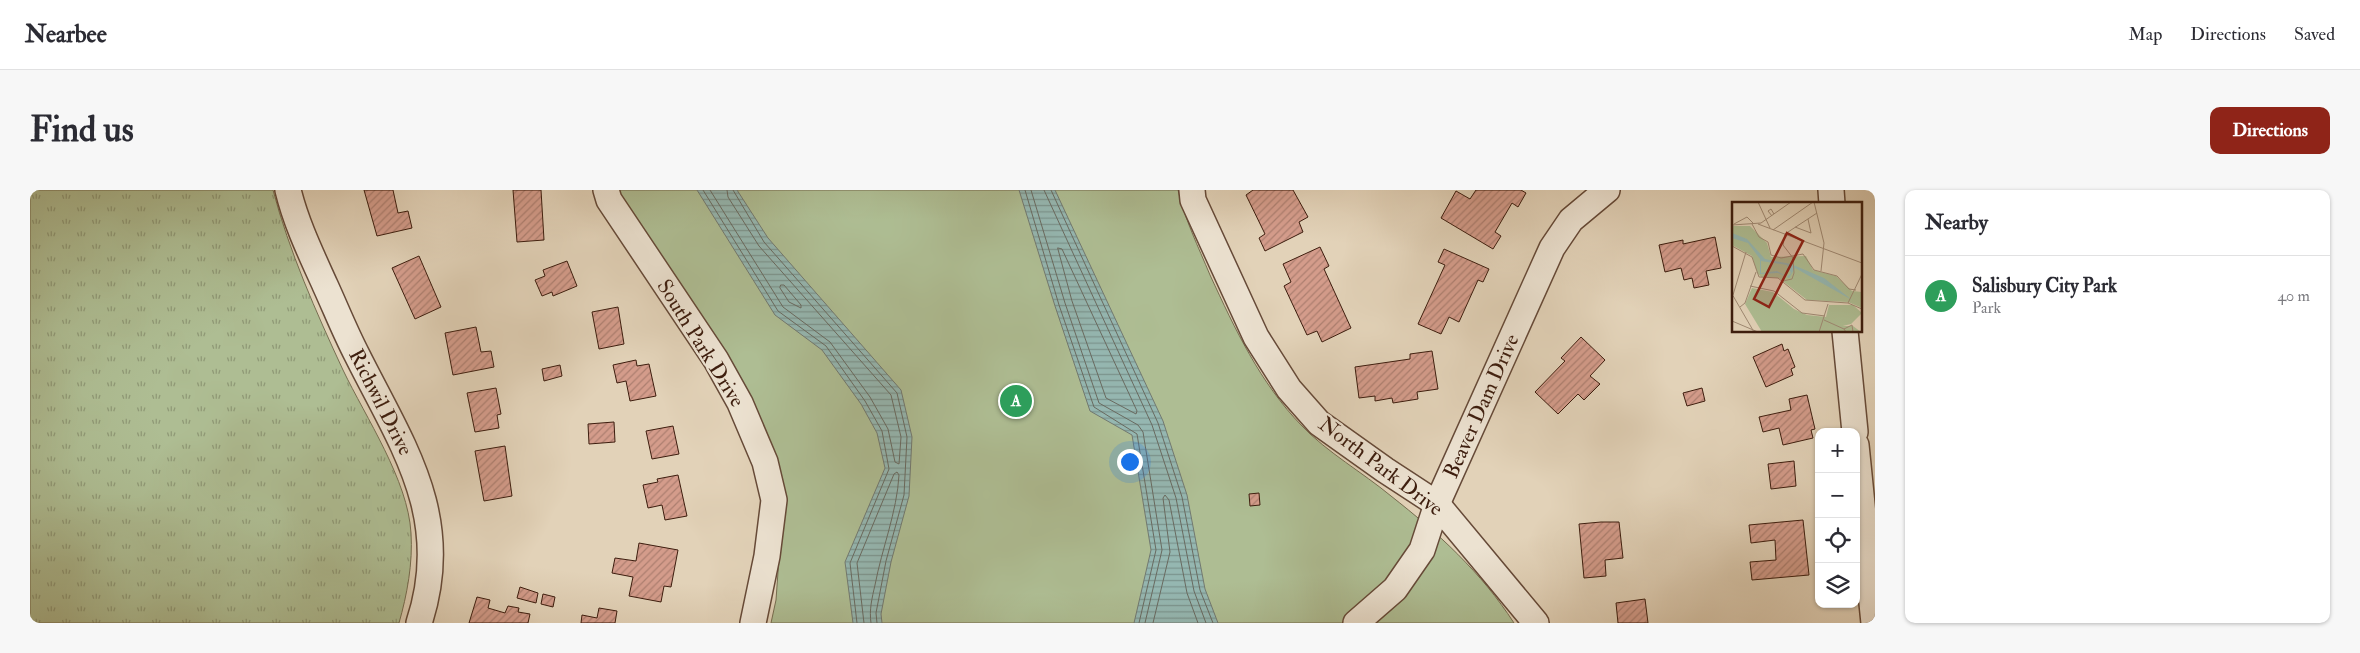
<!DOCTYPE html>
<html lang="en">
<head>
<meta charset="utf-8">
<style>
  body { margin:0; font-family:"IM FELL Double Pica",serif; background:#f7f7f7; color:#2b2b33 }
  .controls { position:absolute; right:15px; bottom:15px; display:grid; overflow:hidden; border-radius:10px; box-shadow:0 1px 4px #0004 }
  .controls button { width:45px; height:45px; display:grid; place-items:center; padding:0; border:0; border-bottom:1px solid #e1e1e2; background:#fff; color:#2b2b33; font:25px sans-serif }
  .you { position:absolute; left:1099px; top:271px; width:18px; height:18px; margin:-12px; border:4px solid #fff; border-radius:50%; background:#1a73e8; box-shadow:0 0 0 8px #1a73e833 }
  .badge { display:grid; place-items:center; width:32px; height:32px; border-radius:50%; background:#8f2418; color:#fff; font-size:16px; font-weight:700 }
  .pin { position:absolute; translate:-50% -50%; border:2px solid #fff; box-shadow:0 1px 5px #0006 }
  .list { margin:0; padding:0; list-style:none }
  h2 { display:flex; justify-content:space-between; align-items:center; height:65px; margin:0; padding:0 20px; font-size:21px }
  h2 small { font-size:16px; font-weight:400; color:#7c7c81 }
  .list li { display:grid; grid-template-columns:32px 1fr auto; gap:15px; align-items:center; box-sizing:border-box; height:80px; padding:0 20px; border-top:1px solid #e1e1e2 }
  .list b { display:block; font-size:19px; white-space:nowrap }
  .list p { margin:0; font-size:16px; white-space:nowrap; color:#7c7c81 }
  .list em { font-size:16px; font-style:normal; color:#7c7c81 }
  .icon { flex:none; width:28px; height:28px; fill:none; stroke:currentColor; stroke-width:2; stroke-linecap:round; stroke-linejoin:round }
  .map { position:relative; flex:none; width:1845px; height:433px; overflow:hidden; border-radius:10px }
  header { display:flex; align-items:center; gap:30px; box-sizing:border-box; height:70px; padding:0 25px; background:#fff; border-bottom:1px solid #e1e1e2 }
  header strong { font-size:24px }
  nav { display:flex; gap:28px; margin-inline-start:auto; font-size:18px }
  .intro { display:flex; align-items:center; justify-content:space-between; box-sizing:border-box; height:120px; padding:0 30px }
  h1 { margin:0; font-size:35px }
  .button { padding:12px 22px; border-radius:10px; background:#8f2418; color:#fff; font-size:18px; font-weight:700 }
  main { display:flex; gap:30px; padding:0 30px }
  aside { flex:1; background:#fff; border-radius:10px; box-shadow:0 1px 4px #0004 }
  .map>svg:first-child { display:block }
  .grass { fill:url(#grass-tufts); stroke:#766d50 }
  .park { fill:#aebd93; stroke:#766d50 }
  .water { fill:url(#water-rules); stroke:#727970 }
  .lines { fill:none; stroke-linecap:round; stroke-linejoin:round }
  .shore { stroke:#696a60; stroke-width:1 }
  .building { fill:url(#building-hatch); stroke:#3d1d0e }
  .minor-casing { stroke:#664a38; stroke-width:28 }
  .minor { stroke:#ece2d1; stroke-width:25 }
  .labels { text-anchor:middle; stroke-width:4.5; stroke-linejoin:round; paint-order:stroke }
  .street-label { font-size:21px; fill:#3d1d0e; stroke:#ece2d1 }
  .inset-road { fill:none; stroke:#a08a74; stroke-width:1 }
  .view { fill:#8f2418; fill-opacity:0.15; stroke:#8f2418; stroke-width:2.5 }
  .inset-edge { fill:none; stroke:#3d1d0e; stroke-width:2.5 }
</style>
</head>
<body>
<header>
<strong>Nearbee</strong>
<nav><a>Map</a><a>Directions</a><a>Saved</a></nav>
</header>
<div class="intro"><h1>Find us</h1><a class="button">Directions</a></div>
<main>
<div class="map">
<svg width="1845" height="433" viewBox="0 0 1845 433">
  <defs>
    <pattern id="grass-tufts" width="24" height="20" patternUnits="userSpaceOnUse" patternTransform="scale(1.25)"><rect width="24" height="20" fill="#aebd93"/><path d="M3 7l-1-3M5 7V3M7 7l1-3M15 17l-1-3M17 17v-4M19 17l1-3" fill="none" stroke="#8f9976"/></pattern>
    <pattern id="water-rules" width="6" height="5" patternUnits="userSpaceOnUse" patternTransform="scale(1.25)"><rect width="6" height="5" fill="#95b7b1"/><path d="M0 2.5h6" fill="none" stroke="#7b948e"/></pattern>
    <pattern id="building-hatch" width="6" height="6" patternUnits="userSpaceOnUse" patternTransform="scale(1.25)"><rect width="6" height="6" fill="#d49c8b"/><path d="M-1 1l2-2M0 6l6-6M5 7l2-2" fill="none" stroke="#ad7f70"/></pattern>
  </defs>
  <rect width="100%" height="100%" fill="#e2d2b8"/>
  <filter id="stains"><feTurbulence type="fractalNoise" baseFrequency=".004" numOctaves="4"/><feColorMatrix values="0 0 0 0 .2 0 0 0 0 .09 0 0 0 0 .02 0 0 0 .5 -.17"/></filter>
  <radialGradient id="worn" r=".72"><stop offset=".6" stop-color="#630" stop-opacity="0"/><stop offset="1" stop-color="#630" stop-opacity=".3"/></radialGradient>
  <path class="grass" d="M0 0H243C259 61 286 122 313 180 336 228 378 290 381 343 383 373 377 405 369 433H0Z"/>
  <path class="park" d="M584 0H1148C1155 30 1168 56 1180 85 1205 139 1230 193 1272 236 1298 263 1332 282 1361 306 1408 343 1451 382 1484 433H741L746 410 753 312 745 266 727 221 705 181Z"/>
  <g class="water">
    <path d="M667 0H707L738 48 871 200 882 247 879 306 861 372 851 424 852 433H823L815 372 855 278 847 243 831 214 792 160 745 125Z"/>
    <path d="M989 0H1025L1133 231 1157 305 1175 399 1188 433H1104L1121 360 1102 245 1060 221 1025 116Z"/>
  </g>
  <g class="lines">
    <g class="shore">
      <path d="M673 0 748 121 796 156 835 211 852 241 859 279 820 373 827 433"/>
      <path d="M680 0 753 117 800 152 840 207 858 239 865 272 869 274 871 247 861 205 729 56 698 7 697 0"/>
      <path d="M703 0 734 52 867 203 877 247 874 305 856 371 846 423 847 433"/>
      <path d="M995 0 1029 115 1064 217 1107 244 1126 360 1109 433"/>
      <path d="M1001 0 1035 113 1069 213 1108 235 1113 242 1132 360 1115 433"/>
      <path d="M1014 0 1122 235 1146 308 1164 401 1176 433"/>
      <path d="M1021 0 1128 233 1152 307 1170 400 1183 433"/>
      <path d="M1028 58 1032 59 1107 221 1106 224 1076 208 1042 111Z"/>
      <path d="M751 95H754L771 115V118L759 112 750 98Z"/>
      <path d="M834 433 827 373 864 284 867 282 869 285C867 322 852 358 845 395 842 408 839 420 841 433"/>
      <path d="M1123 433 1140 362 1133 308 1135 305 1139 310 1157 403 1168 433"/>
    </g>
  </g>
  <g class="building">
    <path d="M334 0H363L368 23 378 21 382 38 347 46Z"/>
    <path d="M483 0H511L514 50 487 52Z"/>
    <path d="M1223 0H1263L1278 27 1269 32 1273 42 1235 61 1229 48 1235 44 1216 5Z"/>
    <path d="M1446 0H1491L1496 3 1488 17 1482 13 1465 42 1471 46 1463 59 1411 28 1426 1 1440 9Z"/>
    <path d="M1685 47 1691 78 1676 81 1679 95 1664 98 1662 88 1654 90 1651 78 1635 82 1629 55 1653 50V54Z"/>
    <path d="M1290 57 1299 76 1294 79 1321 138 1292 152 1287 141 1277 145 1254 96 1261 92 1253 74Z"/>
    <path d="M1414 59 1459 79 1453 92 1448 90 1429 132 1419 127 1411 144 1388 134 1415 75 1408 72Z"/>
    <path d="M389 66 411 117 385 129 362 78Z"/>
    <path d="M537 71 547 96 523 106 522 102 512 106 505 90 515 86 513 80Z"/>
    <path d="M588 117 594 154 569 159 562 122Z"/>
    <path d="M446 137 451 162 461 161 464 177 423 185 415 143Z"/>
    <path d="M1551 147 1575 170 1560 186 1570 194 1554 210 1548 204 1528 224 1505 202 1535 171 1531 168Z"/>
    <path d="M1752 154 1754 161 1758 159 1765 177 1761 179 1763 185 1736 197 1723 167Z"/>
    <path d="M1402 161 1408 199 1387 202 1388 209 1363 213 1362 208 1345 211V206L1329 208 1325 177 1380 169V164Z"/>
    <path d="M606 170 607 176 619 174 626 206 600 211 596 191 587 193 583 175Z"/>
    <path d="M530 175 532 186 514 191 512 179Z"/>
    <path d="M466 198 471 224 467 225 469 238 445 242 437 203Z"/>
    <path d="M1672 198 1675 211 1657 216 1653 203Z"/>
    <path d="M1777 205 1785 239 1781 240 1783 248 1753 255 1749 238 1733 242 1729 227 1761 220 1759 209Z"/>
    <path d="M584 232 585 252 559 254 558 234Z"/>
    <path d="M643 236 649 264 622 269 616 241Z"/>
    <path d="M475 256 482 306 454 311 445 261Z"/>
    <path d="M1764 271 1766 296 1741 299 1738 274Z"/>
    <path d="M648 285 657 326 635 330 632 315 618 318 613 295 628 292 627 289Z"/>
    <path d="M1229 303 1230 315 1220 316 1219 304Z"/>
    <path d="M1773 330 1779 385 1722 390 1720 372 1746 370 1745 350 1721 353 1719 335Z"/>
    <path d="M1571 332H1589L1593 368 1575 370 1576 386 1554 388 1549 334Z"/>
    <path d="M609 353 648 360 641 397 634 396 631 412 599 406 603 387 582 383 585 368 606 371Z"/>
    <path d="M490 397 508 403 506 413 487 408Z"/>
    <path d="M513 404 525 407 523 417 511 414Z"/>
    <path d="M447 407 460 410 458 418 475 423 478 416 489 418 488 422 500 424 498 433H439Z"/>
    <path d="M1615 409 1618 433H1588L1586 413Z"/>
    <path d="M569 418 587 421 585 433H551L552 425 567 428Z"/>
  </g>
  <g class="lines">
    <defs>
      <g id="minor">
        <path d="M258 0C266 33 281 64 295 95 306 119 315 142 327 165 372 255 424 327 389 433"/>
        <path d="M576 0 579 10 686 170 710 213 735 272 744 310 737 366 723 433"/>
        <path d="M1162 0 1163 10 1226 147 1259 199 1289 233 1355 280 1407 314 1506 433"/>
        <path d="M1801 0 1802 14"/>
        <path d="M1815 141 1825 242"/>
        <path d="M1826 255 1844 433"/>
        <path d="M1326 433 1365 399 1392 360 1407 314 1522 58 1541 30 1577 0"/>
      </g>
    </defs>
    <use href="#minor" class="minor-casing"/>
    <use href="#minor" class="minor"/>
  </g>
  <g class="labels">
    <g class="street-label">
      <text transform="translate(671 153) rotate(58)" y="7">South Park Drive</text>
      <text transform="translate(351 212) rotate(63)" y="7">Richwil Drive</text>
      <text transform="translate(1451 216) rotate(-66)" y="7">Beaver Dam Drive</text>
      <text transform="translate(1351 276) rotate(37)" y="7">North Park Drive</text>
    </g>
  </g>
  <g transform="translate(1702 12)">
    <rect width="130" height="130" fill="#e2d2b8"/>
    <path d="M20 86 41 90 62 107 75 113 94 115 97 103H121L130 111 119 122 86 130H30L13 102Z" fill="#aebd93"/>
    <path d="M0 24H18L35 41 39 55 74 54 81 68 104 74 120 89 130 90V106L116 100 75 98 47 76 29 75 25 71 20 54 0 43ZM92 117 107 124H121L129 130H86Z" fill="#aebd93"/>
    <path d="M0 31 15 37 33 57 59 62 92 76 120 98 63 66 57 76 46 71 28 72V57L16 41 0 36ZM29 59 55 63 59 71 55 75 45 69 29 71Z" fill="#95b7b1" fill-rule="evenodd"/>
    <path class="inset-road" d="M26 0 38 26M82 0 92 41 89 69M40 14 36 9 39 7 42 12M2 22 15 15 21 21M20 22 27 35 36 40 39 53 49 56 71 52 82 68 105 74 117 87 124 88M26 22 130 61M0 23 29 21 59 0M63 25 79 31 76 17M41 28 81 0M53 32 85 11M0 44 20 55 27 75 46 76 73 98 116 101 130 107M51 79 60 77 62 71 61 56 51 43 53 32M18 84 42 89 70 111 93 114M0 92 22 130M1 93 14 50M116 101 130 72M8 105 13 101 24 70M92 118 112 127M0 119 26 130M87 130 96 102M114 130 112 127 120 123 121 130"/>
    <path class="view" d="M55 31 71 39 37 105 22 97Z"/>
    <rect width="130" height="130" class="inset-edge"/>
  </g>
  <rect width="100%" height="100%" filter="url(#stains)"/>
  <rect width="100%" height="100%" fill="url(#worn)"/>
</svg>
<div class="controls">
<button>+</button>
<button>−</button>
<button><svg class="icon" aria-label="locate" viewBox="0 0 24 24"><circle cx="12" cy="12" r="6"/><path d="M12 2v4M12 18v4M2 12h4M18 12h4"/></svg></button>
<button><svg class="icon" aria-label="layers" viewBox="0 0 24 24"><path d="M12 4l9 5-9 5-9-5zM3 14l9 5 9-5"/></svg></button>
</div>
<div class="you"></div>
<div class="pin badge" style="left:986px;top:211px;background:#2e9e5b">A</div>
</div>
<aside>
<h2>Nearby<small></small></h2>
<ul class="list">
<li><span class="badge" style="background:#2e9e5b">A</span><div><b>Salisbury City Park</b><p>Park</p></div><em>40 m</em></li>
</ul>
</aside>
</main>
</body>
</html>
